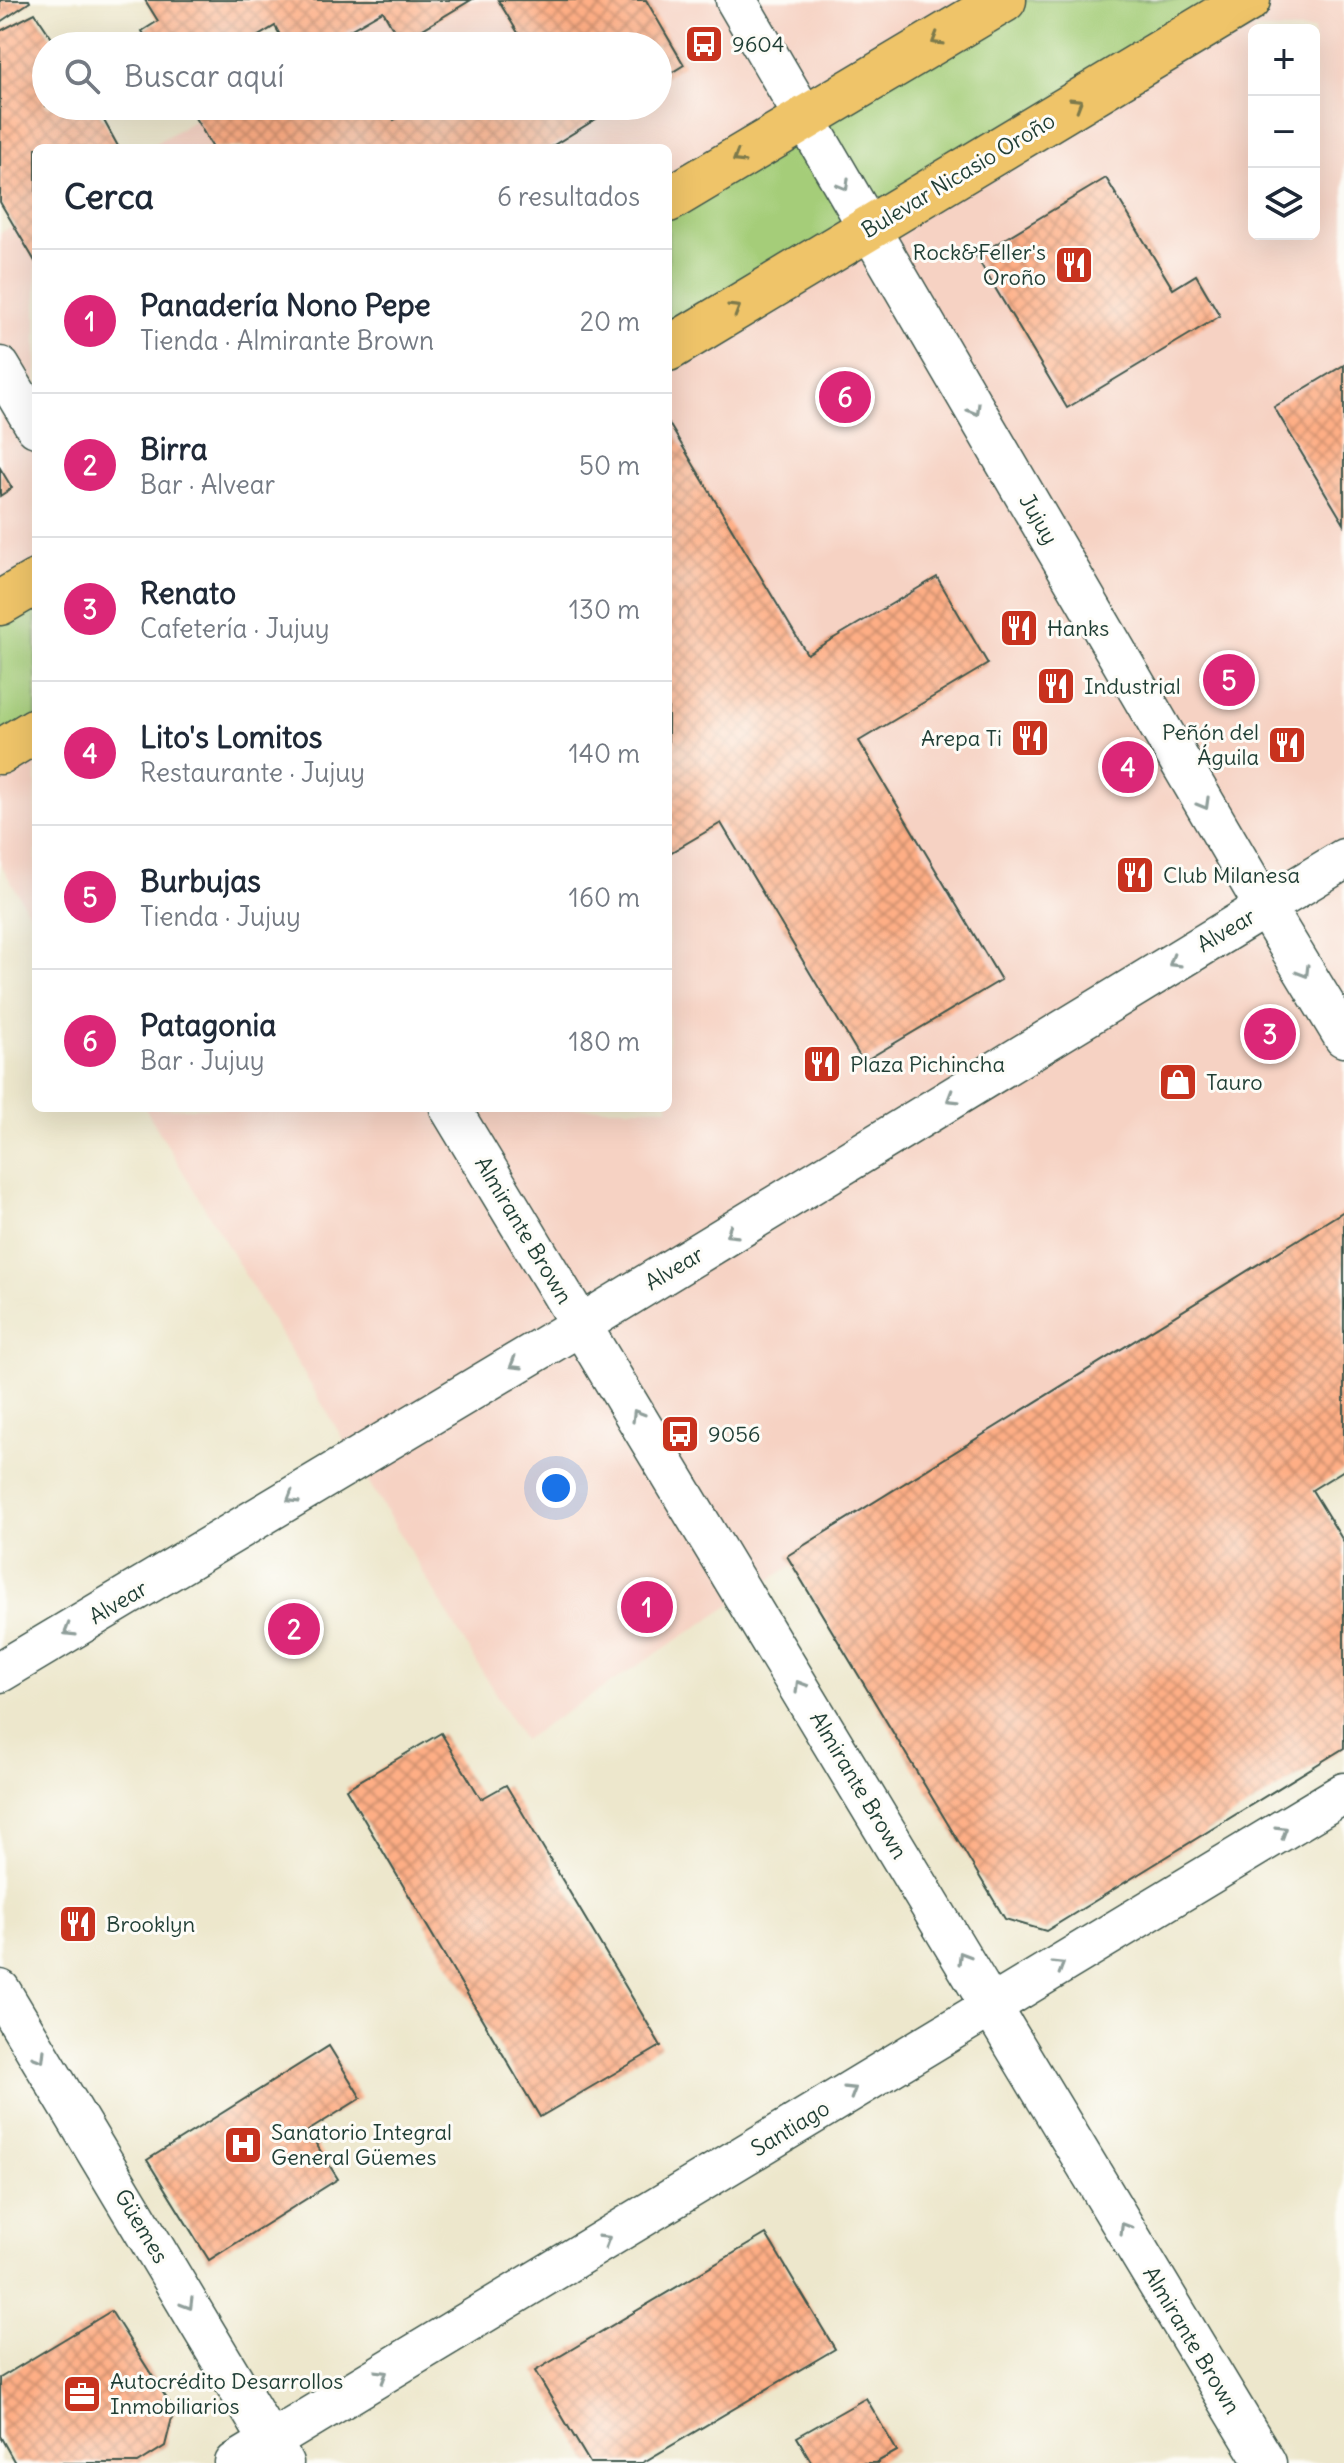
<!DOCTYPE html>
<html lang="es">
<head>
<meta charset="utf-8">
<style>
  body { margin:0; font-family:Delius,sans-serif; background:#f2f2f3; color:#1f2937 }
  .controls { position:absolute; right:24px; top:24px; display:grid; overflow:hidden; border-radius:12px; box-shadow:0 8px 32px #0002 }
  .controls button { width:72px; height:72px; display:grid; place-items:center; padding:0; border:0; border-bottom:2px solid #e0e1e3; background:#fff; color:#1f2937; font:40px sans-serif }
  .you { position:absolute; left:556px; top:1488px; width:28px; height:28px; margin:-20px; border:6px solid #fff; border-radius:50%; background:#1a73e8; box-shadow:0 0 0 12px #1a73e833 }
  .badge { display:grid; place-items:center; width:52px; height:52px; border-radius:50%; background:#db2777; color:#fff; font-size:26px; font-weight:700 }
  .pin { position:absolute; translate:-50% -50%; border:4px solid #fff; box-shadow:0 2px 8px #0006 }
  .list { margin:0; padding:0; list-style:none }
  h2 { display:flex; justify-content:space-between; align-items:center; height:104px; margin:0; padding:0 32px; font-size:34px }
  h2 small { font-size:26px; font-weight:400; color:#747a83 }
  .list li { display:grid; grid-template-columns:52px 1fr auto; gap:24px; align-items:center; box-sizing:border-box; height:144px; padding:0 32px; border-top:2px solid #e0e1e3 }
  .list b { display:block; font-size:30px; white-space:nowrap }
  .list p { margin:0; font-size:26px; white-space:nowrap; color:#747a83 }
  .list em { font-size:26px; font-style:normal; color:#747a83 }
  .icon { flex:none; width:44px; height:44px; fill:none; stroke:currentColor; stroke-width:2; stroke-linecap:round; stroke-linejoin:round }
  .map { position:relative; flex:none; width:1344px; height:2463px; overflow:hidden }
  .search { position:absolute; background:#fff; box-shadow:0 8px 32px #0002; left:32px; top:32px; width:640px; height:88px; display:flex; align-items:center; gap:20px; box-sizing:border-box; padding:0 28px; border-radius:44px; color:#747a83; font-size:30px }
  .panel { position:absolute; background:#fff; box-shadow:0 8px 32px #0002; left:32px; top:144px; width:640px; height:968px; border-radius:12px }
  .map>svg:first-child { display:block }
  .built { fill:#f6d2c3; fill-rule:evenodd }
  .green { fill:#a5cd79; stroke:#628556; stroke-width:2 }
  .building { fill:url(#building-cross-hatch) }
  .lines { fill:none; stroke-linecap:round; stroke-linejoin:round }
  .street-casing { stroke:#3e564b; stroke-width:43 }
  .primary-casing { stroke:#3e564b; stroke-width:47 }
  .street { stroke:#fff; stroke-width:40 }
  .primary { stroke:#efc469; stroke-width:44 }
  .oneway { stroke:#7d7a4c }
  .oneway2 { stroke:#8f9e9a }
  .labels { text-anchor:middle; stroke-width:6; stroke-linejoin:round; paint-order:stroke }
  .poi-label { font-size:22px; fill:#1f3d34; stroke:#fdfcf7; text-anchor:start }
  .street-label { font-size:22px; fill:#1f3d34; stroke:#fdfcf7 }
</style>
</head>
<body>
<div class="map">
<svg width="1344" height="2463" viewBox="0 0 1344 2463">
  <defs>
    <pattern id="building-cross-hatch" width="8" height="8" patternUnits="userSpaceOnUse" patternTransform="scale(2)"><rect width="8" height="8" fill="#feae85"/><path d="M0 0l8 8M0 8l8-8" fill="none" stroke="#cd8f6e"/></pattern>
  </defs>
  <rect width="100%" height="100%" fill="#fdfcf7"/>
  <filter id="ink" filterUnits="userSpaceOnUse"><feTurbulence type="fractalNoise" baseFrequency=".0125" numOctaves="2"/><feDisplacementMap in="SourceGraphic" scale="16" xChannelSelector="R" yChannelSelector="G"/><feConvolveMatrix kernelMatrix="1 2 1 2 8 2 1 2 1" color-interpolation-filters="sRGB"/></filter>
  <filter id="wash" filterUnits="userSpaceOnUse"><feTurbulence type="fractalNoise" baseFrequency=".006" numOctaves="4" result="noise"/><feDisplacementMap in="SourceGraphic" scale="32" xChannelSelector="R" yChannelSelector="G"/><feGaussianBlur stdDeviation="1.8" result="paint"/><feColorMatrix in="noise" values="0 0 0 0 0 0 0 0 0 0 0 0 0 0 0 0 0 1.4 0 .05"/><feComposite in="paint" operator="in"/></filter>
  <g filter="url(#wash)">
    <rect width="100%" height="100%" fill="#ede7cc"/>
    <g class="built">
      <path d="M401 0H1344V1470L1312 1490 1195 1304 523 1740 145 1108H668V148H147L219 106H658V46H322ZM1254 30H1314V234H1254Z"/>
      <path d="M36 212V925L0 863V233Z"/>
    </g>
    <g class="green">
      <path d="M1004 0H1248L668 349V200Z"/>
      <path d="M36 582V730L0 752V603Z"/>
    </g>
    <g id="blocks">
      <g class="building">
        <path d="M0 0H29L30 2 0 22Z"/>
        <path d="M145 0H471L401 42 383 11 345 33 352 46H286L275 26 242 46H151L142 31 158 21Z"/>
        <path d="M498 0H646L684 65 658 81V46H526Z"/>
        <path d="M35 13 57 46H46V106H96L119 148H36V263L0 202V31Z"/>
        <path d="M188 106H386L394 120 418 106H617L549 148H213Z"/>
        <path d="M1106 178 1173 289 1196 275 1220 316 1067 408 976 256Z"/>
        <path d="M1344 365V524L1274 407Z"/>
        <path d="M668 422 807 654 937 577 988 664 859 741 1001 980 863 1062 721 823 668 854Z"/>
        <path d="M0 468 12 488 0 496Z"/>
        <path d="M1344 1211V1470L1312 1490 1344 1542V1748L1046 1931 1005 1919 787 1556Z"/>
        <path d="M441 1733 481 1799 506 1785 661 2046 540 2117 346 1789Z"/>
        <path d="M329 2046 361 2098 308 2131 338 2179 209 2260 147 2160Z"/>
        <path d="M766 2234 835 2349 642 2463H590L535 2371Z"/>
        <path d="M111 2311 174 2410 165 2446 138 2463H15L0 2436V2378Z"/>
        <path d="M866 2398 897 2451 877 2462 878 2463H812L797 2437Z"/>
      </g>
    </g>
  </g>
  <g filter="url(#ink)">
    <use href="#blocks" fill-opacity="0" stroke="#3e564b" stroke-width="2"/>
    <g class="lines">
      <defs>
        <g id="street">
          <path d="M736 0 1265 907 1344 1037"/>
          <path d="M0 367 36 427"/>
          <path d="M450 1108 1266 2463"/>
          <path d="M0 1672 582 1324 1344 859"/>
          <path d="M0 1990 283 2463"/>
          <path d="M235 2463 1344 1793"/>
        </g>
        <g id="primary">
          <path d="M668 200 1004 0"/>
          <path d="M668 349 1248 0"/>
          <path d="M0 603 36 582"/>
          <path d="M0 752 36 730"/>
        </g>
      </defs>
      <use href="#street" class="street-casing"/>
      <use href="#primary" class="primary-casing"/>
      <use href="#street" class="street"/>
      <use href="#primary" class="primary"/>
    </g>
    <defs><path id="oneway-chevron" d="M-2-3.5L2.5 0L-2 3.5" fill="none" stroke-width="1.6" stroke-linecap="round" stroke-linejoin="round" transform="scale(2)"/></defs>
    <g class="oneway">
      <use href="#oneway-chevron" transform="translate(937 40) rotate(149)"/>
      <use href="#oneway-chevron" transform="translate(1077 103) rotate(-31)"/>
      <use href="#oneway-chevron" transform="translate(738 158) rotate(149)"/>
      <use href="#oneway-chevron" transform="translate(735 309) rotate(-31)"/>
    </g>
    <g class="oneway2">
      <use href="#oneway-chevron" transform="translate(844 185) rotate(60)"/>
      <use href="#oneway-chevron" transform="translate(975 410) rotate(60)"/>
      <use href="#oneway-chevron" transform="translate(1204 804) rotate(60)"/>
      <use href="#oneway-chevron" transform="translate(1174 962) rotate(149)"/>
      <use href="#oneway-chevron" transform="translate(1304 972) rotate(59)"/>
      <use href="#oneway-chevron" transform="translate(952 1098) rotate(149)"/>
      <use href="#oneway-chevron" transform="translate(731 1233) rotate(149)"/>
      <use href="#oneway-chevron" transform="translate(515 1364) rotate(149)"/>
      <use href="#oneway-chevron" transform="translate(637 1415) rotate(-121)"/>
      <use href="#oneway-chevron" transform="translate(292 1498) rotate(149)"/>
      <use href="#oneway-chevron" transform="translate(69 1631) rotate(149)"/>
      <use href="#oneway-chevron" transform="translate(800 1686) rotate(-121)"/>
      <use href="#oneway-chevron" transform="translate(1282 1831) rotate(-31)"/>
      <use href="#oneway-chevron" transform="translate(963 1957) rotate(-121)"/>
      <use href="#oneway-chevron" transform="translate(1059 1966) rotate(-31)"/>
      <use href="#oneway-chevron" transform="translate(40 2057) rotate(59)"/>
      <use href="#oneway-chevron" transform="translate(851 2091) rotate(-31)"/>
      <use href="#oneway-chevron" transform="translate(1125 2228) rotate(-121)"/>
      <use href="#oneway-chevron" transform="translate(605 2240) rotate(-31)"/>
      <use href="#oneway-chevron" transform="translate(188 2304) rotate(59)"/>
      <use href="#oneway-chevron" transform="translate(382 2375) rotate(-31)"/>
    </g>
  </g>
  <defs>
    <symbol id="bus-square" viewBox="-11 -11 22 22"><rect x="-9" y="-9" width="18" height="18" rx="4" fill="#c8321e" stroke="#fdfcf7"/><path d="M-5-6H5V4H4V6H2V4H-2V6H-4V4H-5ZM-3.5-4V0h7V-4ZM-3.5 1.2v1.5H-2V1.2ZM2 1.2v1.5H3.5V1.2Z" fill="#fff"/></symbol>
    <symbol id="restaurant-square" viewBox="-11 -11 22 22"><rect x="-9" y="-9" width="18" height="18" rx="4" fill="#c8321e" stroke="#fdfcf7"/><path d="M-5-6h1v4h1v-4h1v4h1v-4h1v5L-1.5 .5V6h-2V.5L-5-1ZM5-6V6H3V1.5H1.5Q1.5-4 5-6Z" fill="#fff"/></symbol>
    <symbol id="shop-square" viewBox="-11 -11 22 22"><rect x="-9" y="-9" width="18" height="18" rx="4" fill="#c8321e" stroke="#fdfcf7"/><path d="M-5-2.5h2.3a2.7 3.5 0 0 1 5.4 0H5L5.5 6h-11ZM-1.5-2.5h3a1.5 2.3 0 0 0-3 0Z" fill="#fff"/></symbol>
    <symbol id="hospital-square" viewBox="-11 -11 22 22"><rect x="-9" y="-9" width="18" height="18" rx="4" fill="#c8321e" stroke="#fdfcf7"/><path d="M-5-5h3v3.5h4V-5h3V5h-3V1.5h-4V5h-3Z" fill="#fff"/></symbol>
    <symbol id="office-square" viewBox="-11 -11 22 22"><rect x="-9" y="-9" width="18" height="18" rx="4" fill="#c8321e" stroke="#fdfcf7"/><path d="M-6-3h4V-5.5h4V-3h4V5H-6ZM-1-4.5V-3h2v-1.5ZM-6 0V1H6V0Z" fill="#fff"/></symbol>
  </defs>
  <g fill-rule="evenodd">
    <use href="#bus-square" x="682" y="22" width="44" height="44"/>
    <use href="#restaurant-square" x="1052" y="243" width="44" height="44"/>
    <use href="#restaurant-square" x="997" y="606" width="44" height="44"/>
    <use href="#restaurant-square" x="1034" y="664" width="44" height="44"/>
    <use href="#restaurant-square" x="1008" y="716" width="44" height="44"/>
    <use href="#restaurant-square" x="1265" y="723" width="44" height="44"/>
    <use href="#restaurant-square" x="1113" y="853" width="44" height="44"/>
    <use href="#restaurant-square" x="800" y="1042" width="44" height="44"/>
    <use href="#shop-square" x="1156" y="1060" width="44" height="44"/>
    <use href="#bus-square" x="658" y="1412" width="44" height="44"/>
    <use href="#restaurant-square" x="56" y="1902" width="44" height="44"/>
    <use href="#hospital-square" x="221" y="2123" width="44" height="44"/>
    <use href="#office-square" x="60" y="2372" width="44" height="44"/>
  </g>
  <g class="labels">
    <g class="poi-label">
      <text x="732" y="52">9604</text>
      <text x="1046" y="260" text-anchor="end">Rock&amp;Feller's<tspan x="1046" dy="25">Oroño</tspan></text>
      <text x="1047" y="636">Hanks</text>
      <text x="1084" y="694">Industrial</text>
      <text x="1259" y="740" text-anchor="end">Peñón del<tspan x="1259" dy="25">Águila</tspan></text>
      <text x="1002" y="746" text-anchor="end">Arepa Ti</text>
      <text x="1163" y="883">Club Milanesa</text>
      <text x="850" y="1072">Plaza Pichincha</text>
      <text x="1206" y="1090">Tauro</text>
      <text x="708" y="1442">9056</text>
      <text x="106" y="1932">Brooklyn</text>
      <text x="271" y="2140">Sanatorio Integral<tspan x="271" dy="25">General Güemes</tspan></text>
      <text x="110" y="2389">Autocrédito Desarrollos<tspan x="110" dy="25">Inmobiliarios</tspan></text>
    </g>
    <g class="street-label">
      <text transform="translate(958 175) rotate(-31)" y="8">Bulevar Nicasio Oroño</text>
      <text transform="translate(1039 519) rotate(60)" y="8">Jujuy</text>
      <text transform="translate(1226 930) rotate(-31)" y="8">Alvear</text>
      <text transform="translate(524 1230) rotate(59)" y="8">Almirante Brown</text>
      <text transform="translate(674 1268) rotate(-31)" y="8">Alvear</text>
      <text transform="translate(118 1602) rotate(-31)" y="8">Alvear</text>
      <text transform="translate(859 1785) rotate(59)" y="8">Almirante Brown</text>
      <text transform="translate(790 2128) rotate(-31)" y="8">Santiago</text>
      <text transform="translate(142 2226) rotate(59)" y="8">Güemes</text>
      <text transform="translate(1192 2340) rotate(59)" y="8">Almirante Brown</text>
    </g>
  </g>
</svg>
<div class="controls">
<button>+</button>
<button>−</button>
<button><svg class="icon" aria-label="layers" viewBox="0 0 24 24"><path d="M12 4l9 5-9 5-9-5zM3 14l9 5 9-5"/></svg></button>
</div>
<div class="you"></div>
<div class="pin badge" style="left:647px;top:1607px">1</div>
<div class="pin badge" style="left:294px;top:1629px">2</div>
<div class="pin badge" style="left:1270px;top:1034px">3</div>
<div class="pin badge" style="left:1128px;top:767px">4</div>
<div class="pin badge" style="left:1229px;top:680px">5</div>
<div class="pin badge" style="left:845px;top:397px">6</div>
<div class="search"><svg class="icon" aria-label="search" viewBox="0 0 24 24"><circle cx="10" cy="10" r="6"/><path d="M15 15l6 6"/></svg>Buscar aquí</div>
<section class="panel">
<h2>Cerca<small>6 resultados</small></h2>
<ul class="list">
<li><span class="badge">1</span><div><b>Panadería Nono Pepe</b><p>Tienda · Almirante Brown</p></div><em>20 m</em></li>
<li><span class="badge">2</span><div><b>Birra</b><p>Bar · Alvear</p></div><em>50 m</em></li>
<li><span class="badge">3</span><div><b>Renato</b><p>Cafetería · Jujuy</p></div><em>130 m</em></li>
<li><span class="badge">4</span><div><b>Lito's Lomitos</b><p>Restaurante · Jujuy</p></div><em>140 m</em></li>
<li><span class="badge">5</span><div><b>Burbujas</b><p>Tienda · Jujuy</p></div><em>160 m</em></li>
<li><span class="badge">6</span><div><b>Patagonia</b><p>Bar · Jujuy</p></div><em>180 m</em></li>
</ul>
</section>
</div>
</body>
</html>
